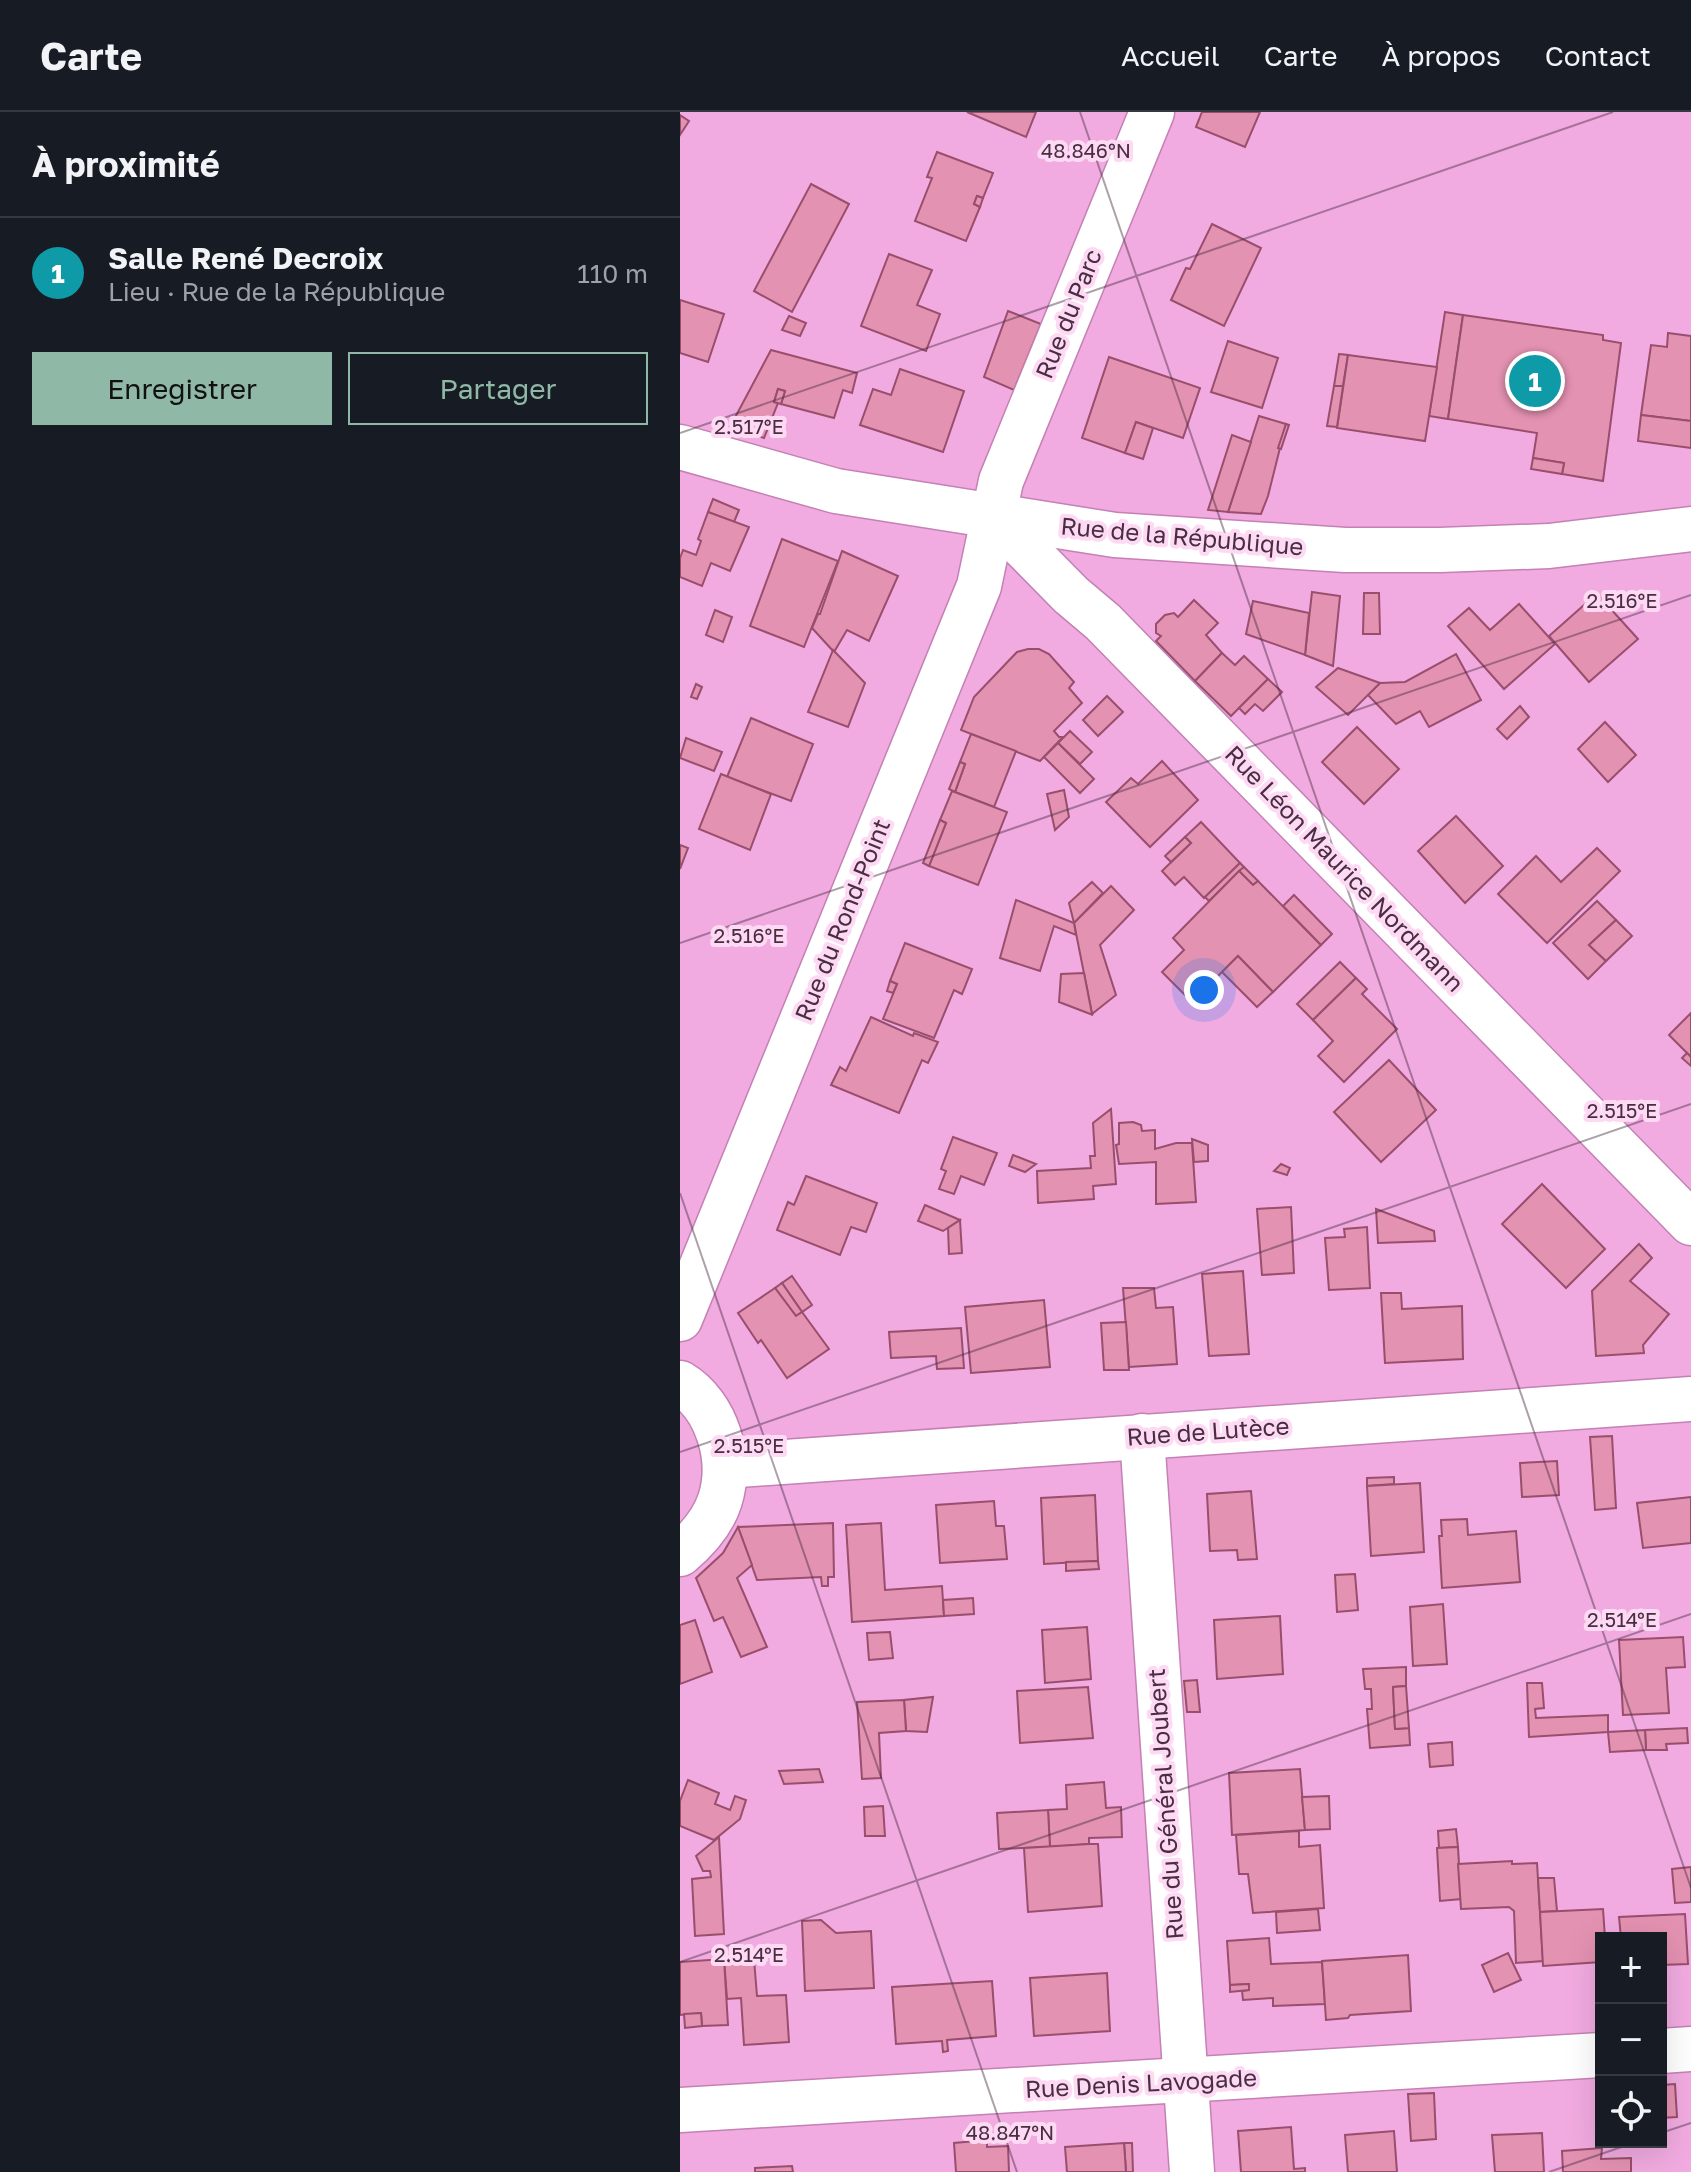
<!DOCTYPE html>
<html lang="fr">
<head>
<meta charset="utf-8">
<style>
  body { margin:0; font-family:"Golos Text",sans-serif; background:#242831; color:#f1f3f6 }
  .controls { position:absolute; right:24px; bottom:24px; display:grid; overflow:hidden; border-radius:0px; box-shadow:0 8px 32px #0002 }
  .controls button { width:72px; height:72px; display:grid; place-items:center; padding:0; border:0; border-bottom:2px solid #363941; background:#171b24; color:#f1f3f6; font:40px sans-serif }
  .you { position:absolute; left:524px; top:878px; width:28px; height:28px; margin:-20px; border:6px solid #fff; border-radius:50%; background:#1a73e8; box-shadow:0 0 0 12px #1a73e833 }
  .badge { display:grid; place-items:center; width:52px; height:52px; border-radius:50%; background:#90b8a6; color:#fff; font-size:26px; font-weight:700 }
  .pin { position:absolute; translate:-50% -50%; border:4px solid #fff; box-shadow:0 2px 8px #0006 }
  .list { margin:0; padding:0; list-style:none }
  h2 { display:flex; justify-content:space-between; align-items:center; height:104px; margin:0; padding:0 32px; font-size:34px }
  h2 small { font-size:26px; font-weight:400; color:#9ea1a6 }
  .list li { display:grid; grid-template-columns:52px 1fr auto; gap:24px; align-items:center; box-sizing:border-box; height:112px; padding:0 32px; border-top:2px solid #363941 }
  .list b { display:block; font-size:30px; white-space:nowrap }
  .list p { margin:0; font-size:26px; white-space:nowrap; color:#9ea1a6 }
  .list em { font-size:26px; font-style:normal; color:#9ea1a6 }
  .actions { display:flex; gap:16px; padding:24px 32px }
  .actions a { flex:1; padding:18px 0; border:2px solid #90b8a6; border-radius:0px; text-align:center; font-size:28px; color:#90b8a6 }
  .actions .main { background:#90b8a6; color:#111 }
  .icon { flex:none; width:44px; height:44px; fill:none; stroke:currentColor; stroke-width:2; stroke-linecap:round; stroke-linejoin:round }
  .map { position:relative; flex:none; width:1011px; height:2060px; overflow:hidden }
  header { display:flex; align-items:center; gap:48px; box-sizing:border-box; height:112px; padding:0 40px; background:#171b24; border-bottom:2px solid #363941 }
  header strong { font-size:38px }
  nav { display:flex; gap:44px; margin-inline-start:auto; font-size:28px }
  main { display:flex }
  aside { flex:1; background:#171b24 }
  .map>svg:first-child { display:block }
  .building { fill:#e492b1; stroke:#984e6c; stroke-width:2 }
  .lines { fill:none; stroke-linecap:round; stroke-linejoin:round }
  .minor-casing { stroke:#c481b4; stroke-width:47 }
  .minor { stroke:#fff; stroke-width:44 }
  .ticks { fill:none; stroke:#492d42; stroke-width:2; stroke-opacity:0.45 }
  .labels { text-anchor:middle; stroke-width:8; stroke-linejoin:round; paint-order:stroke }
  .street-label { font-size:24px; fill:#492d42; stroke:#fdd9f3 }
  .ticks-label { font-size:20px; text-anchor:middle; fill:#492d42; stroke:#fdd9f3; stroke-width:8; stroke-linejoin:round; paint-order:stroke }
</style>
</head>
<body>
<header>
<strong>Carte</strong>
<nav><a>Accueil</a><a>Carte</a><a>À propos</a><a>Contact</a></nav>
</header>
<main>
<aside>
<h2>À proximité<small></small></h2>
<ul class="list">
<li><span class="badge" style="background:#0f9aa8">1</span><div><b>Salle René Decroix</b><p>Lieu · Rue de la République</p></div><em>110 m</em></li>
</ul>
<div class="actions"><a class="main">Enregistrer</a><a>Partager</a></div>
</aside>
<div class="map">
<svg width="1011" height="2060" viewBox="0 0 1011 2060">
  <rect width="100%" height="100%" fill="#f1abe0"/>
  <g class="building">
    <path d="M287 0H356L346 25Z"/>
    <path d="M522 0H580L565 35 516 15Z"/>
    <path d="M0 3 9 9 0 23Z"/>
    <path d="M257 40 313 61 303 86 297 84 294 92 300 95 286 129 235 109 252 66 247 65Z"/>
    <path d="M131 72 169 92 112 200 74 179Z"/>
    <path d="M297 84 303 86 300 95 294 92Z"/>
    <path d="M532 112 581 136 544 214 491 188 506 156 510 157Z"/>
    <path d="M209 142 252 158 237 193 260 202 246 239 181 214Z"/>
    <path d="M0 188 44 202 28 250 0 241Z"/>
    <path d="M328 199 361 212 334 278 304 265Z"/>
    <path d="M765 200 783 203 768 307 749 304Z"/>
    <path d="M783 203 923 223V228L941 231 923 369 882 362 884 351 853 346 857 321 768 307Z"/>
    <path d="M109 204 126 211 120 224 102 218Z"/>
    <path d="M988 221 1011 224V309L961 303 971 233 987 235Z"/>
    <path d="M548 229 598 246 582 296 531 280Z"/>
    <path d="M91 238 177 261 172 281 163 278 154 306 101 292 105 279 98 277 94 290 98 291 84 326 50 315Z"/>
    <path d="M659 242 668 243 663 274H654Z"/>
    <path d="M668 243 757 255 745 329 657 316Z"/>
    <path d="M429 245 520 276 503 326 456 310 445 341 402 326Z"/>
    <path d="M220 257 284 279 263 340 180 313 193 277 211 283Z"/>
    <path d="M654 274H663L657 315 647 314Z"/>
    <path d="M98 277 105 279 101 292 94 290Z"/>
    <path d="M961 303 1011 309V336L958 329Z"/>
    <path d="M579 304 606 312 588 384 581 402 548 400Z"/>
    <path d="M456 310 473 316 463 347 445 341Z"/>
    <path d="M606 312 609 313 601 337 598 336Z"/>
    <path d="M552 323 571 330 548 400 528 398Z"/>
    <path d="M853 346 884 351 882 362 851 357Z"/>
    <path d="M33 387 59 398 54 410 28 400Z"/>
    <path d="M28 400 69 415 50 459 31 451 22 474 0 465V446L3 438 16 443 21 429 18 427Z"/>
    <path d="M102 427 158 449 124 535 70 514Z"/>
    <path d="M162 439 218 464 189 529 167 518 154 540 132 516 138 502H140Z"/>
    <path d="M632 480 660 484 653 554 625 543Z"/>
    <path d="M684 481H699L700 522H683Z"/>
    <path d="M920 485 958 527 909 570 869 524 904 493 907 497Z"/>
    <path d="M514 488 538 511 526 523 542 541 515 569 476 529 481 524 476 521V512L485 503 494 501 498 505Z"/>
    <path d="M573 489 629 501 625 543 566 522Z"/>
    <path d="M839 492 875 532 824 577 768 514 789 496 810 518Z"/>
    <path d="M35 498 52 505 43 530 26 523Z"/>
    <path d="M348 537H359L369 542 394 570 389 576 402 591 374 619 379 625H383L360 649 281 618 294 585 337 540Z"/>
    <path d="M153 538 185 571 168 615 128 600Z"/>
    <path d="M542 541 555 553 564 544 588 567 551 604 515 569Z"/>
    <path d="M776 542 801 588 749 615 740 599 716 612 688 583 700 571 725 570Z"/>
    <path d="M658 556 700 571 668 603 636 575Z"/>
    <path d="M588 567 602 580 583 599 575 592 565 602 559 596Z"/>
    <path d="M16 572 22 575 17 587 11 585Z"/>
    <path d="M427 584 443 600 418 624 403 608Z"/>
    <path d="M840 594 849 605 827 627 817 617Z"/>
    <path d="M71 606 133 632 111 689 47 665Z"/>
    <path d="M925 610 956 643 928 670 898 637Z"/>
    <path d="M677 615 719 657 684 692 642 650Z"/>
    <path d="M390 619 412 640 400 652 378 631Z"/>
    <path d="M291 622 336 639 314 695 275 680 285 652 280 650Z"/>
    <path d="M6 626 42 640 34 659 0 646Z"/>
    <path d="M378 631 414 667 400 681 364 645Z"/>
    <path d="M482 649 518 688 470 735 426 690 451 666 458 672Z"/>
    <path d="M280 650 285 652 275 680 269 677Z"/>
    <path d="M41 662 91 682 70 738 19 717Z"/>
    <path d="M384 678 389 705 375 718 367 682Z"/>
    <path d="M272 679 327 700 298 773 249 754 266 711 260 708Z"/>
    <path d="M776 704 823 754 785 791 738 739Z"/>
    <path d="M260 708 266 711 249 754 243 751Z"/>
    <path d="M521 710 560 751 524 786 504 765 495 773 482 759 511 731 505 725Z"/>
    <path d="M505 725 511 731 491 750 485 744Z"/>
    <path d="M0 733 8 736 0 757Z"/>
    <path d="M917 736 940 759 867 831 818 782 856 744 881 770Z"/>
    <path d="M560 751 564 755 529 789 525 785Z"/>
    <path d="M564 755 578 769 573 773 559 759Z"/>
    <path d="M559 759 573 773 578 769 641 833 593 880 558 844 512 890 482 860 504 838 493 826Z"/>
    <path d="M412 770 423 781 394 811 389 791Z"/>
    <path d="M431 774 454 798 420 833 436 883 412 902 394 811Z"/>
    <path d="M614 783 652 822 641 833 603 794Z"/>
    <path d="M336 788 394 811 396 823 374 814 360 859 320 846Z"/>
    <path d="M917 789 936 808 909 833 926 849 908 867 873 831Z"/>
    <path d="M936 808 952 824 926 849 909 833Z"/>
    <path d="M225 831 292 857 282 882 274 878 254 926 203 907 217 872 210 869Z"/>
    <path d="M558 844 593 880 577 895 542 860Z"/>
    <path d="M660 850 676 866 633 908 617 892Z"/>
    <path d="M404 861 412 902 413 903 379 890 381 862Z"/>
    <path d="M676 866 687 877 682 882 717 917 664 970 638 944 653 929 633 908Z"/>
    <path d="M210 869 217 872 213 881 207 879Z"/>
    <path d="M1011 901V945L989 923Z"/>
    <path d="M191 905 233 924 234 921 258 930 248 951 242 948 219 1001 151 973 160 955 166 959Z"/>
    <path d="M1007 941 1011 945V954L1002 946Z"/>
    <path d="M709 948 756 998 701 1050 654 1000Z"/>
    <path d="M431 997 436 1072 413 1074 414 1087 358 1091 357 1059 411 1056 410 1044H415L413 1011Z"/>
    <path d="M453 1010 461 1013 462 1019 475 1018V1037L496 1031H512L516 1090 476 1092V1050L439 1052 436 1033 439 1032V1011Z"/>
    <path d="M273 1025 317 1041 304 1073 281 1064 274 1082 259 1077 266 1059 261 1057Z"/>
    <path d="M512 1027 528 1033V1049L514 1050Z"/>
    <path d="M333 1043 356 1052 345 1060 329 1054Z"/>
    <path d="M601 1052 610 1056 607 1063 594 1059Z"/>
    <path d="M126 1064 197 1091 186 1120 171 1115 160 1143 97 1118 108 1090 114 1093Z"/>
    <path d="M862 1072 925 1137 886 1176 822 1112Z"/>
    <path d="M245 1093 280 1108 263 1119 238 1109Z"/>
    <path d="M611 1095 614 1161 582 1163 577 1097Z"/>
    <path d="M696 1097 754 1119 755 1129 698 1131Z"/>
    <path d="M280 1108 282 1141 269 1142 268 1116Z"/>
    <path d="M687 1115 690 1176 649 1178 645 1126 665 1125 664 1117Z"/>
    <path d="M959 1132 972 1146 950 1169 989 1202 963 1233 964 1241 916 1244 912 1179Z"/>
    <path d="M563 1159 569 1242 529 1244 522 1162Z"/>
    <path d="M112 1164 132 1193 122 1200 102 1171Z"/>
    <path d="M102 1171 122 1200 116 1204 95 1176Z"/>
    <path d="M95 1176 116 1204 122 1200 149 1237 107 1266 81 1228 78 1231 58 1201Z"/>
    <path d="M443 1176H474L476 1196 493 1195 497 1252 449 1255Z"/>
    <path d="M701 1181H721L722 1197 782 1194 783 1247 705 1251Z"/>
    <path d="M364 1188 370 1255 291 1261 285 1195Z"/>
    <path d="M446 1210 449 1258H424L421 1211Z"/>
    <path d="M281 1216 284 1256 257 1257 256 1244 211 1246 209 1220Z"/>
    <path d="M932 1324 936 1396 915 1398 910 1325Z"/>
    <path d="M877 1349 879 1383 842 1385 840 1351Z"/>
    <path d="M714 1365V1372L687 1374V1366Z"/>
    <path d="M740 1371 744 1440 691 1444 687 1374Z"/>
    <path d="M571 1379 577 1447 558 1448 557 1438 530 1439 527 1382Z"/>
    <path d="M415 1383 418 1449 364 1452 361 1386Z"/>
    <path d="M1011 1385V1431L963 1436 957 1391Z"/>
    <path d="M314 1389 316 1414H324L327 1447 260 1451 256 1393Z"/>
    <path d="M787 1407 788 1423 836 1419 840 1470 762 1476 759 1424H762L761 1408Z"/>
    <path d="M153 1411 154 1465H148V1474H142L141 1465 77 1468 58 1415Z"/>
    <path d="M201 1411 205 1478 262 1474 264 1504 172 1510 166 1413Z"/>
    <path d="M58 1415 72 1453 57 1466 87 1535 61 1545 43 1505 34 1509 16 1466 43 1441Z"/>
    <path d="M418 1449 419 1457 386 1459V1450Z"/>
    <path d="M675 1462 678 1498 657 1500 655 1463Z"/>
    <path d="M293 1486 294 1502 264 1504 263 1488Z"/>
    <path d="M763 1492 767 1552 733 1554 730 1495Z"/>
    <path d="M600 1504 603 1562 537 1567 534 1508Z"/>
    <path d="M15 1508 32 1560 0 1572V1513Z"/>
    <path d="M407 1515 411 1567 365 1571 362 1518Z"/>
    <path d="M210 1520 213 1546 189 1548 187 1521Z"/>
    <path d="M1003 1525 1005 1555 986 1556 989 1601 943 1603 939 1528Z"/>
    <path d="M726 1555V1574L713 1575 715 1617 729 1616 730 1633 690 1636 687 1597H692L691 1577H685L683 1557Z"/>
    <path d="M517 1568 520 1600H507L504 1569Z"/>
    <path d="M847 1571H862L864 1596 855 1597 856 1606 928 1603V1620L849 1625Z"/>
    <path d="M726 1574 729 1616 715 1617 713 1575Z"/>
    <path d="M408 1575 413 1626 340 1631 337 1579Z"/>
    <path d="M253 1585 247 1620 226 1619 224 1588Z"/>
    <path d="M224 1588 226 1619 199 1621 201 1666 182 1667 177 1590Z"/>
    <path d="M1007 1616 1008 1631 986 1632 987 1638H966L965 1618Z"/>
    <path d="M965 1618 966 1638 930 1640 928 1620Z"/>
    <path d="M772 1630 773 1653 750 1655 748 1632Z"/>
    <path d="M139 1657 143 1670 104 1672 99 1659Z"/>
    <path d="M620 1657 625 1718 552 1723 549 1661Z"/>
    <path d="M8 1668 39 1681 35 1692 50 1698 55 1684 66 1688 60 1707 34 1728 0 1714V1689Z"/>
    <path d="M424 1670 426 1696 441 1695 442 1725 409 1726V1732L370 1735 368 1698 387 1697 386 1673Z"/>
    <path d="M649 1684 650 1717 625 1718 622 1685Z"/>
    <path d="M203 1694 205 1724H185L184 1695Z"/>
    <path d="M368 1698 370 1735 319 1737 317 1701Z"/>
    <path d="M776 1717 778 1735 759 1736 758 1719Z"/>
    <path d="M619 1719V1735L640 1733 644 1796 573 1801 568 1762H559L556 1723Z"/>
    <path d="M39 1725 44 1822 15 1824 12 1767 31 1765 30 1759H23L16 1744Z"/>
    <path d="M409 1732H418L422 1794 348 1800 344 1736Z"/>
    <path d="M778 1735 781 1787 760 1789 757 1736Z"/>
    <path d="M832 1749V1752L857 1751 863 1849 836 1851 834 1799 829 1795 781 1797 778 1752Z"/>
    <path d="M1011 1755V1790L995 1791 992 1757Z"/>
    <path d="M858 1766H874L877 1799 860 1800Z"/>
    <path d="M638 1797 640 1818 597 1821 596 1800Z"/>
    <path d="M923 1797 925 1826H921V1850L863 1854 860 1800Z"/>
    <path d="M1005 1802 1008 1852 981 1853V1826H941L939 1805Z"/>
    <path d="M141 1808 156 1821 191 1819 194 1876 125 1879 122 1809Z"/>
    <path d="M589 1826 591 1852 642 1850 645 1892 593 1894V1886L563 1888 562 1879 569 1878V1872L550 1873 547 1829Z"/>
    <path d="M828 1841 841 1868 814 1880 802 1853Z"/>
    <path d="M728 1843 731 1899 670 1903 668 1906 646 1908 642 1849Z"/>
    <path d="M44 1847H74L77 1884 106 1883 109 1930 64 1933 61 1886 47 1887Z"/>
    <path d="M44 1847 48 1913 22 1914 21 1901 0 1903V1850Z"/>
    <path d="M427 1861 430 1919 354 1924 350 1866Z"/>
    <path d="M312 1869 316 1924 267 1928 268 1939 263 1940 262 1929 216 1932 212 1875Z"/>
    <path d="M569 1872V1878L550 1880V1873Z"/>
    <path d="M21 1901 22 1914 5 1916 4 1902Z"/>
    <path d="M995 1972 997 2005 981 2006V1973Z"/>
    <path d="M754 1981 756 2027 731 2029 728 1982Z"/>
    <path d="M611 2015 614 2057 625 2056V2060H561L558 2019Z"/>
    <path d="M714 2019 717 2060H668L665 2023Z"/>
    <path d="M862 2021 864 2060H815L812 2023Z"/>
    <path d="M307 2028V2035L328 2034 329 2060H276L274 2031Z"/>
    <path d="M444 2031H452L453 2060H446Z"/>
    <path d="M444 2031 446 2060H387L385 2035Z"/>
    <path d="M922 2036 921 2047 951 2046V2060H883L882 2039Z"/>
    <path d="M112 2054 113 2060H75V2056Z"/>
  </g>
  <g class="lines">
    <defs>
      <g id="minor">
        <path d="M0 335 156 379 435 423 665 438H760L869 434 1011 417"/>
        <path d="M315 406 391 483 423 510 1011 1111"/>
        <path d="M0 1207 299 474 321 369 472 0"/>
        <path d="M0 1271C37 1293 53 1347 40 1388 33 1410 18 1427 0 1442"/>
        <path d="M462 1324 512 2060"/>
        <path d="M45 1354 1011 1287"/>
        <path d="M981 1939 1011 1937"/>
        <path d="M0 1998 921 1943"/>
      </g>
    </defs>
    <use href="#minor" class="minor-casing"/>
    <use href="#minor" class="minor"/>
  </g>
  <path class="ticks" d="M400 0 1011 1776M0 321 933 0M0 831 1011 483M0 1081 337 2060M0 1340 1011 992M0 1850 1011 1502M981 2021 1011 2011M869 2060 956 2030"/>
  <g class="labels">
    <g class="street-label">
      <text transform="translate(389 202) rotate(-68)" y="8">Rue du Parc</text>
      <text transform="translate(502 425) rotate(5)" y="8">Rue de la République</text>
      <text transform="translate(664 757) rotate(46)" y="8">Rue Léon Maurice Nordmann</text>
      <text transform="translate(163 808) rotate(-68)" y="8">Rue du Rond-Point</text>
      <text transform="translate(528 1320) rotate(-4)" y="8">Rue de Lutèce</text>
      <text transform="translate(486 1692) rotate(-94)" y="8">Rue du Général Joubert</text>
      <text transform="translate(461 1972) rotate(-3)" y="8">Rue Denis Lavogade</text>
    </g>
  </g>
  <g class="ticks-label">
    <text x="406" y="46">48.846°N</text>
    <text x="69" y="322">2.517°E</text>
    <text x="942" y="496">2.516°E</text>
    <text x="69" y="831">2.516°E</text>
    <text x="942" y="1006">2.515°E</text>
    <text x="69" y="1341">2.515°E</text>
    <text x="942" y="1515">2.514°E</text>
    <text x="69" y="1850">2.514°E</text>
    <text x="330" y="2028">48.847°N</text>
  </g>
</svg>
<div class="controls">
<button>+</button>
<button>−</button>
<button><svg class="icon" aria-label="locate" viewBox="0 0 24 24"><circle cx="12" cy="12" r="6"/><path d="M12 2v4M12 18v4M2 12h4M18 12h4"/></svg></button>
</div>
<div class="you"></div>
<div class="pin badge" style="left:855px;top:269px;background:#0f9aa8">1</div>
</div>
</main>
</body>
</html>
